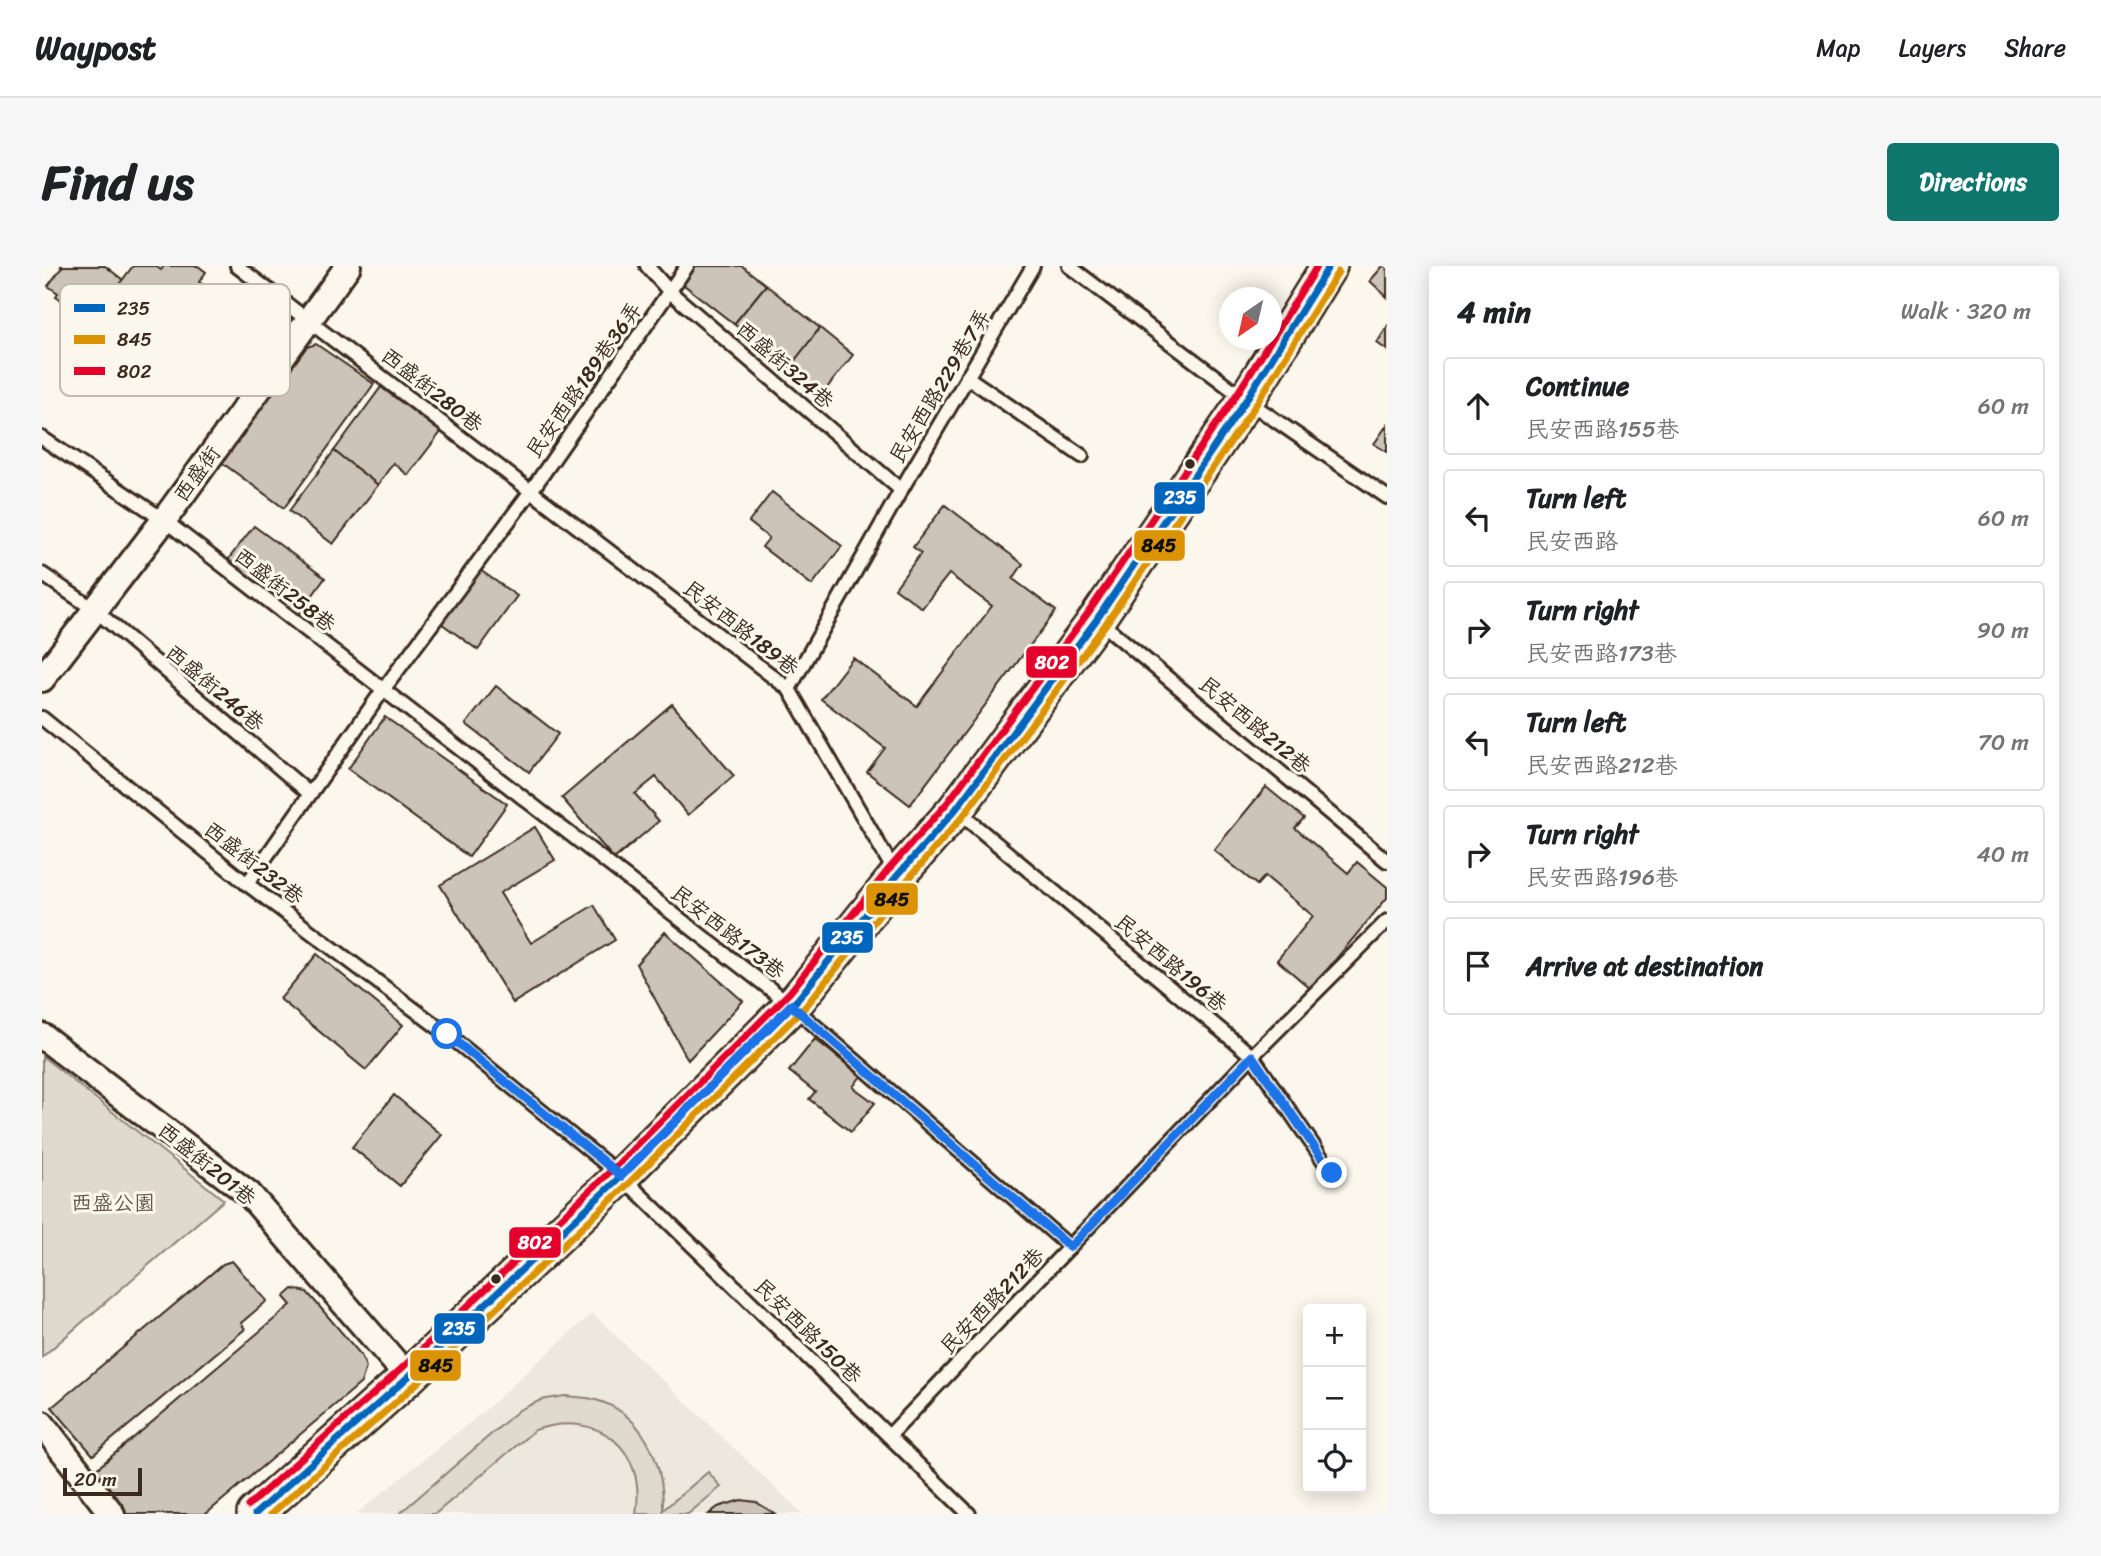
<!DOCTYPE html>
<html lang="en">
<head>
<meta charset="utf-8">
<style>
  body { margin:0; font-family:Sriracha,"LXGW WenKai TC",sans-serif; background:#f6f6f6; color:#202124 }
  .controls { position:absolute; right:21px; bottom:21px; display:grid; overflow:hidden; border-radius:7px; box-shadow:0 4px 18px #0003 }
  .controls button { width:63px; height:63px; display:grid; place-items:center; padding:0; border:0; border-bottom:2px solid #e0e0e0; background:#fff; color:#202124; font:35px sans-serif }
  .compass { position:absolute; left:1177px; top:21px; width:63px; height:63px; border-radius:50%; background:#fff; box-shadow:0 4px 18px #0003; rotate:214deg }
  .scale { position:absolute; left:21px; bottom:18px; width:79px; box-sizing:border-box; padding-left:7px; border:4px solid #3b2a1e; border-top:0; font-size:19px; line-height:24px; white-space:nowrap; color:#3b2a1e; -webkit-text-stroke:5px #fbf7ec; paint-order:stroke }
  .stop { position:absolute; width:21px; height:21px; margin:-16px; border:5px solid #1a73e8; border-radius:50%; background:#fff }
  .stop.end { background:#1a73e8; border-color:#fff; box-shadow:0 2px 7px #0008 }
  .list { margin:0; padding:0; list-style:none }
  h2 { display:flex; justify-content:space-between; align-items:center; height:91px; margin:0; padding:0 28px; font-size:30px }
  h2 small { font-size:23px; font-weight:400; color:#757577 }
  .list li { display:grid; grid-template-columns:46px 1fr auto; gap:21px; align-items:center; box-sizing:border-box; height:98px; margin:0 14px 14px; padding:0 14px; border:2px solid #e0e0e0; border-radius:7px }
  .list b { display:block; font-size:26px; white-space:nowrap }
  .list p { margin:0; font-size:23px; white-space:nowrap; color:#757577 }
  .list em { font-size:23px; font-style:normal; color:#757577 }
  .icon { flex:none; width:38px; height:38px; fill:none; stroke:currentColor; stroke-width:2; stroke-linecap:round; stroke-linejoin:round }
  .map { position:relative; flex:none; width:1345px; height:1248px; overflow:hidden; border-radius:7px }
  header { display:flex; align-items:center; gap:42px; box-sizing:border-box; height:98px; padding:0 35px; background:#fff; border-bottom:2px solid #e0e0e0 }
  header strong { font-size:33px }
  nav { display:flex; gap:38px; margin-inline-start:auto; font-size:24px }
  .intro { display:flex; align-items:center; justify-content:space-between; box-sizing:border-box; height:168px; padding:0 42px }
  h1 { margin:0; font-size:49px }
  .button { padding:18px 32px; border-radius:7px; background:#0f766e; color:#fff; font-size:24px; font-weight:700 }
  main { display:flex; gap:42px; padding:0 42px }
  aside { flex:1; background:#fff; border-radius:7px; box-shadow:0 4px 18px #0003 }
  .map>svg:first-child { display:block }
  .built { fill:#ede8dd }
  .green { fill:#dfd9ce; stroke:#8d8276; stroke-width:2 }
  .building { fill:#ccc4b9; stroke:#3b2a1e; stroke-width:2 }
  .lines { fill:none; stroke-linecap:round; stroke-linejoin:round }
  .lane-casing { stroke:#3b2a1e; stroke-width:18 }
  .street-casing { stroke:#3b2a1e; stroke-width:30 }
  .secondary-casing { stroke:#3b2a1e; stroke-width:40 }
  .lane { stroke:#fbf7ec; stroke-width:12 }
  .street { stroke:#fbf7ec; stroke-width:24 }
  .secondary { stroke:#fbf7ec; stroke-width:35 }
  .bus-1-casing { stroke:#fbf7ec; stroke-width:12 }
  .bus-2-casing { stroke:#fbf7ec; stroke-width:12 }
  .bus-3-casing { stroke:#fbf7ec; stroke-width:12 }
  .bus-1 { stroke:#0065bd; stroke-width:7 }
  .bus-2 { stroke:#db9304; stroke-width:7 }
  .bus-3 { stroke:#e4002b; stroke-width:7 }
  .route { stroke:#1a73e8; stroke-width:9 }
  .bus-dot { fill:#3b2a1e; stroke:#fbf7ec; stroke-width:2.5 }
  .labels { text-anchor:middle; stroke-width:6; stroke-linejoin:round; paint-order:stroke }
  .street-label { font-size:21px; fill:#3b2a1e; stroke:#fbf7ec }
  .park-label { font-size:21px; fill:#64564a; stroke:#fbf7ec }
  .key { fill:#fbf7ec; stroke:#c1baae; stroke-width:2 }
  .key-label { font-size:19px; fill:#3b2a1e }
  .line-badge { stroke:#fbf7ec; stroke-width:2.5 }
  .badge-label { font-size:19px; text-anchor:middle; font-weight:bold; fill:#fff }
  .pale-badge-label { font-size:19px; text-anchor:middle; font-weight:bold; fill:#111 }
</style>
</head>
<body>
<header>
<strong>Waypost</strong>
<nav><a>Map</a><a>Layers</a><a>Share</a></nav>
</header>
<div class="intro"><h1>Find us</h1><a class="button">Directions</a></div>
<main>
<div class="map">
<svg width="1345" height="1248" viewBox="0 0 1345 1248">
  <rect width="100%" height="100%" fill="#fbf7ec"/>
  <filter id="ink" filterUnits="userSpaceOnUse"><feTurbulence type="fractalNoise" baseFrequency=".0143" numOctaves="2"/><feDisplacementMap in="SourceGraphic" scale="14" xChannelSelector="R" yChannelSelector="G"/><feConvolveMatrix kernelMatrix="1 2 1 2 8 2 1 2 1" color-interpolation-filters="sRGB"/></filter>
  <g filter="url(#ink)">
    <path class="built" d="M550 1047 761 1248H314L441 1146Z"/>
    <g class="green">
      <path d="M0 790 182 934 0 1091Z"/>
      <path d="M522 1130C531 1131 541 1131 550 1133 601 1145 622 1196 621 1244L666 1206 679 1221 646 1248H594C605 1182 556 1143 493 1164L393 1248H357L477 1144 499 1134Z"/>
    </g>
    <g class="building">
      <path d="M18 0H63L81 14 72 25 86 35 74 51 64 44 55 56 45 49 43 52 14 30 16 27 6 20 20 1Z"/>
      <path d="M91 0H113L119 4 122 0H156L164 6 157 16 165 21 162 25 167 28 153 46 148 42 142 51 114 31 106 42 100 38 96 42 72 25Z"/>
      <path d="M649 0H700L724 19 692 58 637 15Z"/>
      <path d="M1341 0H1345V31L1328 15Z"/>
      <path d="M724 19 778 62 747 102 692 58Z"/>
      <path d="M1345 61V84L1335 77Z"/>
      <path d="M778 62 811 89 780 128 747 102Z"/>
      <path d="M274 78 332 118 242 242 179 196 262 82Z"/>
      <path d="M339 121 399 166 366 209 351 197 336 219 292 185Z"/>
      <path d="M1345 159V186L1332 178Z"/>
      <path d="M292 185 336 219 291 278 247 245Z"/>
      <path d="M730 226 800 280 770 319 720 281 727 272 707 256Z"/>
      <path d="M903 239 981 298 971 313 1014 345 868 539 825 506 843 482 779 433 811 392 875 440 950 340 907 308 880 342 853 322 879 287 871 281Z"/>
      <path d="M212 260 283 312 257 348 185 295Z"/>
      <path d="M438 304 475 330 436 384 399 357Z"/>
      <path d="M454 420 516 468 487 506 424 458Z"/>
      <path d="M630 438 692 510 646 549 614 511 593 528 617 555 572 593 520 532Z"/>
      <path d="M343 451 465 538 427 591 306 503Z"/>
      <path d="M1224 521 1262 552 1253 562 1306 607 1315 596 1345 621V632L1269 723 1235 694 1271 650 1223 610 1215 619 1172 584Z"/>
      <path d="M493 561 513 594 458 627 489 677 552 639 573 674 471 737 398 619Z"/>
      <path d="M623 666 701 735 646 794 594 698Z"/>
      <path d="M275 688 361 759 324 804 238 733Z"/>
      <path d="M773 773 819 810 811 821 833 837 809 866 767 833 773 826 747 805Z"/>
      <path d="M352 829 400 869 358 920 310 881Z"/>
      <path d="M190 995 225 1035 199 1057 203 1063 51 1189 10 1141 181 998Z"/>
      <path d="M251 1023 265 1026 319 1089 324 1101 319 1117 164 1248H84L51 1206 249 1039 242 1031Z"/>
      <path d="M699 1234 714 1236 733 1248H667L676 1241Z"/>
    </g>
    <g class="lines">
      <defs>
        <g id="lane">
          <path d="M195 0 747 423 854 608"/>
          <path d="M605 0 627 25 859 224"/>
          <path d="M1027 0 1204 134 1345 231"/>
          <path d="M925 111 1040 190"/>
          <path d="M0 172 122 254 749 739 1028 981"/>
          <path d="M0 308 53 344 268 528"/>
          <path d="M1056 354 1345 595"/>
          <path d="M747 423 859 224 991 0"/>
          <path d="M0 452 205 618 405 768 579 910 927 1248"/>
          <path d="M914 544 1210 790 1290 907"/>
          <path d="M205 618 341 424 489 225 645 0"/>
          <path d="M847 1170 1210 790 1345 655"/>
        </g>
        <g id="street">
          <path d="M0 413 122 254 306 0"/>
          <path d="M0 770 207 928 366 1111"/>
          <path d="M0 1158 70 1248"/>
        </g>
        <path id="secondary" d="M213 1248 366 1111 579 910 756 733 855 610 914 543 1055 353 1204 134 1287 0"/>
      </defs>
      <use href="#lane" class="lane-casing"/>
      <use href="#street" class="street-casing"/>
      <use href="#secondary" class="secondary-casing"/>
      <use href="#lane" class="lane"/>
      <use href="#street" class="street"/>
      <use href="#secondary" class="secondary"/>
      <defs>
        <path id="bus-1" d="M213 1248 366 1111 579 910 756 733 855 610 914 543 1055 353 1204 134 1287 0"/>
        <path id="bus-2" d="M229 1248 373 1119 586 918 764 740 863 617 922 549 1063 359 1213 140 1296 6"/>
        <g id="bus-3">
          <path d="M1230 73 1275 0"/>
          <path d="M206 1240 359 1103 572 902 748 726 847 603 906 536 1046 347 1195 128 1229 74"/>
        </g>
      </defs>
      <use href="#bus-1" class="bus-1-casing"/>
      <use href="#bus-2" class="bus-2-casing"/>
      <use href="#bus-3" class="bus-3-casing"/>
      <use href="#bus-1" class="bus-1"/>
      <use href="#bus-2" class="bus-2"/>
      <use href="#bus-3" class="bus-3"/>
    </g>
  </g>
  <g class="lines" filter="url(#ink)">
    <path class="route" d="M405 768 579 910 749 739 1028 981 1210 790 1290 907"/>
  </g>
  <g class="bus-dot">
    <circle cx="1148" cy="198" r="6"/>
    <circle cx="454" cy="1013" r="6"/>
  </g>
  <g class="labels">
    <g class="street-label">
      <text transform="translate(743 99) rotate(41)" y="7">西盛街324巷</text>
      <text transform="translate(542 114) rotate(-55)" y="7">民安西路189巷36弄</text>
      <text transform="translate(898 120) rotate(-59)" y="7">民安西路229巷7弄</text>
      <text transform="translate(390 124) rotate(38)" y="7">西盛街280巷</text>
      <text transform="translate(155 208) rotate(-54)" y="7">西盛街</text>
      <text transform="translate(243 324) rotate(38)" y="7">西盛街258巷</text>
      <text transform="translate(699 362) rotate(38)" y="7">民安西路189巷</text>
      <text transform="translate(173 422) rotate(40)" y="7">西盛街246巷</text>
      <text transform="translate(1213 459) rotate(40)" y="7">民安西路212巷</text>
      <text transform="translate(212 597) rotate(38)" y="7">西盛街232巷</text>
      <text transform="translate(686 666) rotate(38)" y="7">民安西路173巷</text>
      <text transform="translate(1129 697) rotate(40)" y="7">民安西路196巷</text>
      <text transform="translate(165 898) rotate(39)" y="7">西盛街201巷</text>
      <text transform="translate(950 1035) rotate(-46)" y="7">民安西路212巷</text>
      <text transform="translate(766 1065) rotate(44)" y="7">民安西路150巷</text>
    </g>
    <g class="park-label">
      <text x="71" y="944">西盛公園</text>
    </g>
  </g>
  <rect x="18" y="18" width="230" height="112" rx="10" class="key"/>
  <rect x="32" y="38" width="31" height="8" fill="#0065bd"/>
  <rect x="32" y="69" width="31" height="9" fill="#db9304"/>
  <rect x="32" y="101" width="31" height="8" fill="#e4002b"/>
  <g class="key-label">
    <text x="75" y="49">235</text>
    <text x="75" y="80">845</text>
    <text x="75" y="112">802</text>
  </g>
  <g class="line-badge">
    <rect x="1111" y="215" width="53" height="34" rx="7" fill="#0065bd"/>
    <rect x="1091" y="263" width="53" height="33" rx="7" fill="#db9304"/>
    <rect x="983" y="379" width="53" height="34" rx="7" fill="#e4002b"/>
    <rect x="823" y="616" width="54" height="34" rx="7" fill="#db9304"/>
    <rect x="779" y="655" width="53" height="33" rx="7" fill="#0065bd"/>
    <rect x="466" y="960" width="54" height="33" rx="7" fill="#e4002b"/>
    <rect x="391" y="1046" width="53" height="33" rx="7" fill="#0065bd"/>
    <rect x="367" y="1083" width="53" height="33" rx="7" fill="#db9304"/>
  </g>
  <g class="badge-label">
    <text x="1138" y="238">235</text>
    <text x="1010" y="403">802</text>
    <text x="805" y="678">235</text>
    <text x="493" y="983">802</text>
    <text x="417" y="1069">235</text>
  </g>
  <g class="pale-badge-label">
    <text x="1117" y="286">845</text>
    <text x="850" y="640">845</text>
    <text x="394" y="1106">845</text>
  </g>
</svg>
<div class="controls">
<button>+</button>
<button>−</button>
<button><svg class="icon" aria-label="locate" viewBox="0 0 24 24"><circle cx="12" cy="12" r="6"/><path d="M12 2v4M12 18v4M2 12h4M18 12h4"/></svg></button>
</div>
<svg class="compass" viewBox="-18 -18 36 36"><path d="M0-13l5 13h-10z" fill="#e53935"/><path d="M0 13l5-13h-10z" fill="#757577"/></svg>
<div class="scale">20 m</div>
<div class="stop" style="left:405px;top:768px"></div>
<div class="stop end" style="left:1290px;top:907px"></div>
</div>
<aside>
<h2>4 min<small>Walk · 320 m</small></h2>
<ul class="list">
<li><svg class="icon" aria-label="ahead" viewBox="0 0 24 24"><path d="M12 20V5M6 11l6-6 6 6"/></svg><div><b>Continue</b><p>民安西路155巷</p></div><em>60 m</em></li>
<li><svg class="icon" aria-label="left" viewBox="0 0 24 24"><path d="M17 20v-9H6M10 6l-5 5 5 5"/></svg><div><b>Turn left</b><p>民安西路</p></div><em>60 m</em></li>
<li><svg class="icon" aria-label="right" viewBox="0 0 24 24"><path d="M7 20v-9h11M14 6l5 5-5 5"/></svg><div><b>Turn right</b><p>民安西路173巷</p></div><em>90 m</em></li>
<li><svg class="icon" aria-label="left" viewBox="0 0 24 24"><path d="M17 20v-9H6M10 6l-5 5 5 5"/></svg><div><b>Turn left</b><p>民安西路212巷</p></div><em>70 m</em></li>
<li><svg class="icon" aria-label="right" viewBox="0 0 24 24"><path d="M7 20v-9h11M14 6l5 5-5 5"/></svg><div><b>Turn right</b><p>民安西路196巷</p></div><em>40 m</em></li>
<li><svg class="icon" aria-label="arrive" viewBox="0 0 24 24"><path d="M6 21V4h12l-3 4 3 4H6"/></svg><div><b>Arrive at destination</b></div></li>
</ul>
</aside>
</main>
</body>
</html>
